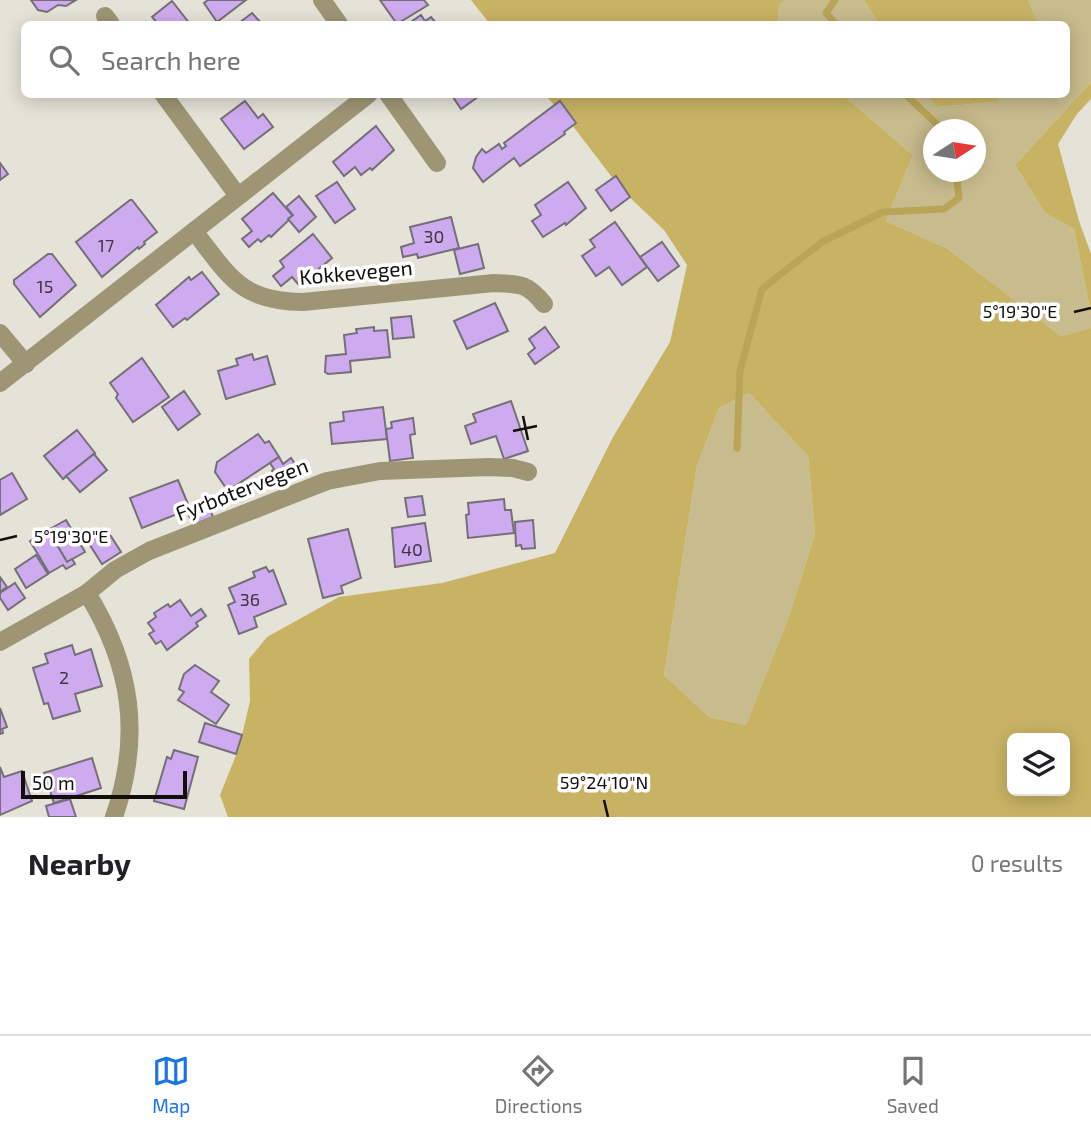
<!DOCTYPE html>
<html lang="en">
<head>
<meta charset="utf-8">
<style>
  body { margin:0; font-family:"Exo 2",sans-serif; background:#f2f2f2; color:#202124 }
  .controls { position:absolute; right:21px; bottom:21px; display:grid; overflow:hidden; border-radius:10px; box-shadow:0 4px 18px #0003 }
  .controls button { width:63px; height:63px; display:grid; place-items:center; padding:0; border:0; border-bottom:2px solid #e0e0e0; background:#fff; color:#202124; font:35px sans-serif }
  .compass { position:absolute; left:923px; top:119px; width:63px; height:63px; border-radius:50%; background:#fff; box-shadow:0 4px 18px #0003; rotate:78deg }
  .scale { position:absolute; left:21px; bottom:18px; width:166px; box-sizing:border-box; padding-left:7px; border:4px solid #100f0c; border-top:0; font-size:19px; line-height:24px; white-space:nowrap; color:#100f0c; -webkit-text-stroke:5px #fff; paint-order:stroke }
  .list { margin:0; padding:0; list-style:none }
  h2 { display:flex; justify-content:space-between; align-items:center; height:91px; margin:0; padding:0 28px; font-size:30px }
  h2 small { font-size:23px; font-weight:400; color:#757577 }
  .icon { flex:none; width:38px; height:38px; fill:none; stroke:currentColor; stroke-width:2; stroke-linecap:round; stroke-linejoin:round }
  .map { position:relative; flex:none; width:1091px; height:817px; overflow:hidden }
  .search { position:absolute; background:#fff; box-shadow:0 4px 18px #0003; left:21px; right:21px; top:21px; height:77px; display:flex; align-items:center; gap:18px; box-sizing:border-box; padding:0 24px; border-radius:10px; color:#757577; font-size:26px }
  .sheet { height:217px; background:#fff }
  nav { display:flex; justify-content:space-around; align-items:center; box-sizing:border-box; height:98px; border-top:2px solid #e0e0e0; background:#fff; font-size:19px; color:#757577 }
  nav a { display:grid; justify-items:center; gap:4px }
  nav .on { color:#1a73e8 }
  .map>svg:first-child { display:block }
  .green { fill:#c8bb8d; fill-rule:evenodd }
  .forest { fill:#c8b365; fill-rule:evenodd }
  .lines { fill:none; stroke-linecap:round; stroke-linejoin:round }
  .stream { stroke:#baa457; stroke-width:7 }
  .building { fill:#ceabee; stroke:#746f78; stroke-width:2 }
  .minor { stroke:#9e9575; stroke-width:18 }
  .ticks { fill:none; stroke:#100f0c; stroke-width:2.5 }
  .labels { text-anchor:middle; stroke-width:7; stroke-linejoin:round; paint-order:stroke }
  .number-label { font-size:18px; fill:#403644 }
  .street-label { font-size:21px; fill:#100f0c; stroke:#fff }
  .ticks-label { font-size:18px; text-anchor:middle; fill:#100f0c; stroke:#fff; stroke-width:7; stroke-linejoin:round; paint-order:stroke }
</style>
</head>
<body>
<div class="map">
<svg width="1091" height="817" viewBox="0 0 1091 817">
  <rect width="100%" height="100%" fill="#e5e2d7"/>
  <g class="green">
    <path d="M785 0H864L879 24H778L779 5Z"/>
    <path d="M1028 0H1091V82L1015 165 1045 213 1074 229 1091 314V328L1061 336 948 249 886 221 913 155 843 95H928L938 107 994 102 1003 95 1066 94V24H1039ZM934 130H976V172H934Z"/>
    <path d="M749 393 808 456 815 534 789 616 746 725 709 717 664 675 697 466 719 408Z"/>
  </g>
  <g class="forest">
    <path d="M471 0H785L779 5 778 24H490Z"/>
    <path d="M864 0H1028L1039 24H879Z"/>
    <path d="M1091 82V99L1077 114 1058 144 1079 221 1091 254V314L1074 229 1045 213 1015 165Z"/>
    <path d="M545 95H843L913 155 886 221 948 249 1061 336 1091 328V817H228L220 795 239 748 250 701 249 659 267 637 339 597 442 583 555 553 613 437 670 342 687 265 664 230 621 189 569 121ZM749 393 808 456 815 534 789 616 746 725 709 717 664 675 697 466 719 408ZM1012 738H1065V791H1012Z"/>
    <path d="M928 95H1003L995 102 937 107Z"/>
  </g>
  <g class="lines">
    <g class="stream">
      <path d="M835 0 826 13 836 24"/>
      <path d="M905 94 943 130"/>
      <path d="M737 448 740 371 762 289 822 242 883 212 944 209 959 198 956 172"/>
    </g>
  </g>
  <g class="building">
    <path d="M31 0H76L66 6 58 5 47 12 38 10Z"/>
    <path d="M208 0H246L217 22 204 3Z"/>
    <path d="M380 0H424L428 5 397 24Z"/>
    <path d="M172 1 190 24H158L152 17Z"/>
    <path d="M252 13 262 24H237L239 23Z"/>
    <path d="M421 15 425 21 431 17 437 24H408Z"/>
    <path d="M451 94H482L461 109Z"/>
    <path d="M245 101 258 118 263 114 273 127 244 149 221 119Z"/>
    <path d="M560 101 576 123 564 132 565 134 520 166 514 158 483 182 473 168 476 157 482 149 486 153 499 144 502 149 506 146 504 143Z"/>
    <path d="M376 126 394 150 372 170 370 168 361 175 355 167 344 176 333 162Z"/>
    <path d="M0 163 8 174 0 180Z"/>
    <path d="M616 176 630 197 611 211 596 190Z"/>
    <path d="M337 182 355 209 335 223 316 196Z"/>
    <path d="M568 182 586 208 566 225 565 223 543 237 532 221 541 215 535 205Z"/>
    <path d="M273 193 293 216 271 237 269 235 261 242 258 239 249 247 242 239 252 231 242 219Z"/>
    <path d="M299 196 316 217 299 232 288 219 293 215 286 207Z"/>
    <path d="M130 200H132L157 232 144 242 145 244 139 249 138 247 102 277 76 242Z"/>
    <path d="M451 217 459 248 418 258 417 254 403 257 401 247 414 243 410 227Z"/>
    <path d="M615 222 647 267 622 285 609 267 596 276 582 256 595 247 590 240Z"/>
    <path d="M313 234 332 258 299 285 292 277 281 286 273 276 284 267 280 261Z"/>
    <path d="M662 242 679 266 658 281 640 257Z"/>
    <path d="M478 244 484 268 460 274 454 250Z"/>
    <path d="M48 254H52L76 285 40 317 14 284V280Z"/>
    <path d="M202 272 219 294 187 320 185 318 173 327 156 305 189 277 191 280Z"/>
    <path d="M495 303 508 331 467 349 454 321Z"/>
    <path d="M411 316 414 337 393 339 391 318Z"/>
    <path d="M374 327V331L387 330 390 357 350 361 351 372 328 374 325 372 326 356 346 354 344 335 357 333 356 329Z"/>
    <path d="M545 327 559 347 535 364 528 354 535 348 529 339Z"/>
    <path d="M252 354 254 360 267 356 275 384 226 399 218 371 238 365 236 359Z"/>
    <path d="M142 358 169 397 133 422 116 398 118 394 110 383Z"/>
    <path d="M184 391 200 414 178 430 162 407Z"/>
    <path d="M511 401 528 451 504 459 496 436 471 444 465 426 476 422 473 414Z"/>
    <path d="M383 407 387 439 332 444 330 423 344 421 343 412Z"/>
    <path d="M413 418 415 434 410 435 413 458 390 461 386 429 392 428 391 422Z"/>
    <path d="M77 430 95 453 63 479 44 456Z"/>
    <path d="M258 434 265 443 269 441 279 457 232 488 230 485 226 488 215 472 217 462Z"/>
    <path d="M94 454 107 470 80 492 66 476Z"/>
    <path d="M279 457 283 464 291 458 301 473 282 486 272 471 274 469 270 463Z"/>
    <path d="M12 473 27 499 0 515V480Z"/>
    <path d="M178 480 190 509 142 528 130 498Z"/>
    <path d="M422 496 425 515 408 517 405 498Z"/>
    <path d="M206 499 213 517 193 525 187 511 191 510 189 506Z"/>
    <path d="M504 499 505 510H511L514 533 468 538 466 515 469 514 468 503Z"/>
    <path d="M66 520 85 552 67 562 48 530Z"/>
    <path d="M533 520 535 548 522 549 521 545 516 546 515 522Z"/>
    <path d="M425 523 431 561 395 567 392 528Z"/>
    <path d="M348 529 361 578 341 586 343 593 323 598 308 539Z"/>
    <path d="M48 530 67 562 72 559 75 564 66 569 63 565 49 573 30 541Z"/>
    <path d="M107 530 121 552 102 564 88 542Z"/>
    <path d="M36 555 48 574 26 588 15 569Z"/>
    <path d="M266 567 269 572 273 570 286 604 254 617 257 627 239 634 228 605 235 602 229 588 255 577 253 572Z"/>
    <path d="M0 577 7 587 0 592Z"/>
    <path d="M15 583 25 598 8 610 0 598V593Z"/>
    <path d="M180 600 191 616 201 609 206 616 196 623 198 626 167 650 161 641 156 644 149 634 154 631 148 623 156 617 154 613 168 604 170 607Z"/>
    <path d="M72 645 75 655 91 649 102 686 75 694 80 711 53 719 48 703 44 704 33 668 48 663 45 654Z"/>
    <path d="M195 665 219 681 211 692 229 705 216 724 178 700 184 692 179 689 184 674Z"/>
    <path d="M0 708 7 727 2 729 3 733 0 734Z"/>
    <path d="M205 723 242 735 236 754 199 742Z"/>
    <path d="M174 750 198 757 184 809 154 801 167 757 171 759Z"/>
    <path d="M92 758 101 788 54 803 44 773Z"/>
    <path d="M0 767 4 777 22 771 32 801 0 815Z"/>
    <path d="M70 799 76 817H49L46 806Z"/>
  </g>
  <g class="lines">
    <g class="minor">
      <path d="M322 0 339 24"/>
      <path d="M105 16 111 24"/>
      <path d="M163 94 238 196"/>
      <path d="M388 94 437 163"/>
      <path d="M194 231C230 277 240 301 303 302L494 283C520 284 527 283 544 304"/>
      <path d="M0 333 26 364"/>
      <path d="M0 383 369 94"/>
      <path d="M87 593C132 666 142 736 114 817"/>
      <path d="M0 642 87 593 115 570 149 551 327 481 380 471 489 467 513 468 528 472"/>
    </g>
  </g>
  <path class="ticks" d="M1074 312 1091 308M523 416 528 440M513 431 537 426M0 540 17 536M604 800 608 817"/>
  <g class="labels">
    <g class="number-label">
      <text x="434" y="243">30</text>
      <text x="106" y="252">17</text>
      <text x="45" y="293">15</text>
      <text x="412" y="556">40</text>
      <text x="250" y="606">36</text>
      <text x="64" y="684">2</text>
    </g>
    <g class="street-label">
      <text transform="translate(356 273) rotate(-5)" y="7">Kokkevegen</text>
      <text transform="translate(242 490) rotate(-21)" y="7">Fyrbøtervegen</text>
    </g>
  </g>
  <g class="ticks-label">
    <text x="1020" y="318">5°19'30"E</text>
    <text x="71" y="543">5°19'30"E</text>
    <text x="604" y="789">59°24'10"N</text>
  </g>
</svg>
<div class="controls">
<button><svg class="icon" aria-label="layers" viewBox="0 0 24 24"><path d="M12 4l9 5-9 5-9-5zM3 14l9 5 9-5"/></svg></button>
</div>
<svg class="compass" viewBox="-18 -18 36 36"><path d="M0-13l5 13h-10z" fill="#e53935"/><path d="M0 13l5-13h-10z" fill="#757577"/></svg>
<div class="scale">50 m</div>
<div class="search"><svg class="icon" aria-label="search" viewBox="0 0 24 24"><circle cx="10" cy="10" r="6"/><path d="M15 15l6 6"/></svg>Search here</div>
</div>
<section class="sheet">
<h2>Nearby<small>0 results</small></h2>
<ul class="list">
</ul>
</section>
<nav>
<a class="on"><svg class="icon" aria-label="map" viewBox="0 0 24 24"><path d="M3 6l6-2 6 2 6-2v14l-6 2-6-2-6 2zM9 4v14M15 6v14"/></svg>Map</a>
<a><svg class="icon" aria-label="directions" viewBox="0 0 24 24"><path d="M12 3l9 9-9 9-9-9zM9 14v-3h6M13 9l2 2-2 2"/></svg>Directions</a>
<a><svg class="icon" aria-label="saved" viewBox="0 0 24 24"><path d="M7 4h10v16l-5-4-5 4z"/></svg>Saved</a>
</nav>
</body>
</html>
